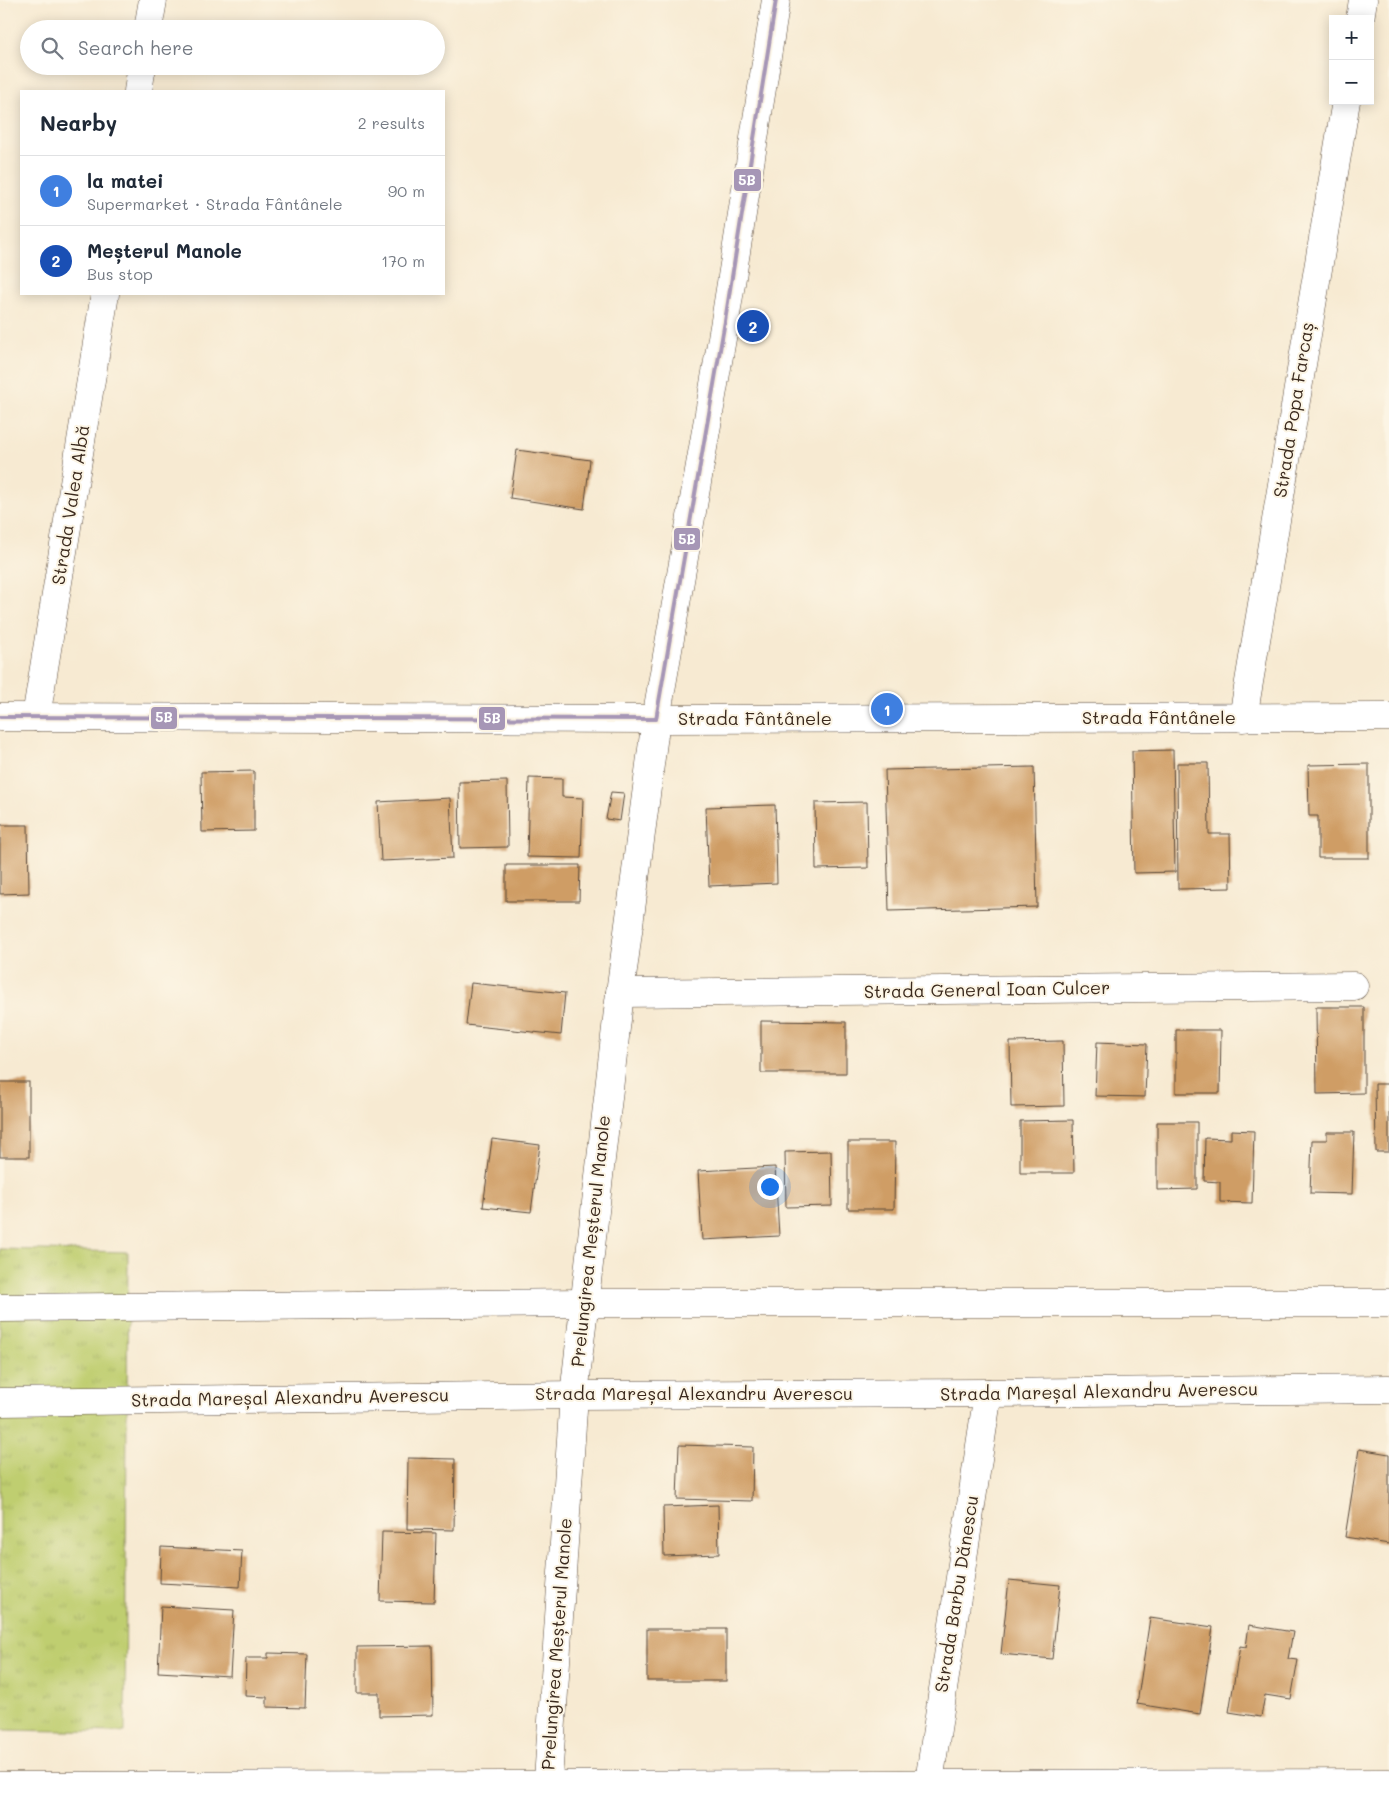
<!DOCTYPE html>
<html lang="en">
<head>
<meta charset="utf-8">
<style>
  body { margin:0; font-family:Mali,sans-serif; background:#f6f6f7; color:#1f2937 }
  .controls { position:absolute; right:15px; top:15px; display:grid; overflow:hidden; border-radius:0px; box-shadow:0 2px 12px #0003 }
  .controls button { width:45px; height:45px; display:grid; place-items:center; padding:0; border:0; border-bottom:1px solid #e0e1e3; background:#fff; color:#1f2937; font:25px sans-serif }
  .you { position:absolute; left:769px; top:1186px; width:18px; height:18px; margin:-12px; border:4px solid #fff; border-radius:50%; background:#1a73e8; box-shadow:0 0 0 8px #1a73e833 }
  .badge { display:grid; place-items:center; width:32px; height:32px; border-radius:50%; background:#c8321e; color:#fff; font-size:16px; font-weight:700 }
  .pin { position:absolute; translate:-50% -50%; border:2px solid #fff; box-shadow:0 1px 5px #0006 }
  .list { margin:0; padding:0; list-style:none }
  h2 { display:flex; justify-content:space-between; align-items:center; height:65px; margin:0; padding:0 20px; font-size:21px }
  h2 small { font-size:16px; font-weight:400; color:#747a83 }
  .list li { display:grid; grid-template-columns:32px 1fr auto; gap:15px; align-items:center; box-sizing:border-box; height:70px; padding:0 20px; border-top:1px solid #e0e1e3 }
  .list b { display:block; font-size:19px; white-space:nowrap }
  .list p { margin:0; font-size:16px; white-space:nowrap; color:#747a83 }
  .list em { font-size:16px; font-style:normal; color:#747a83 }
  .icon { flex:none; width:28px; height:28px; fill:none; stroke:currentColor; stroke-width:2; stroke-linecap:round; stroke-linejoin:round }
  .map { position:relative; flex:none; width:1389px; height:1795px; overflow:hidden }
  .search { position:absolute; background:#fff; box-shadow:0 2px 12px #0003; left:20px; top:20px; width:425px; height:55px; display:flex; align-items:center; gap:12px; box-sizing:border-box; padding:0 18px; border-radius:28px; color:#747a83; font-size:19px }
  .panel { position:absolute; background:#fff; box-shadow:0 2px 12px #0003; left:20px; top:90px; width:425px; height:205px; border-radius:0px }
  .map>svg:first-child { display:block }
  .grass { fill:url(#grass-tufts); stroke:#7d7c47 }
  .building { fill:#cf9d65 }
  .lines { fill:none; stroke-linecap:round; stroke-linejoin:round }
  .minor-casing { stroke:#574739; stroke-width:29 }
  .minor { stroke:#fff; stroke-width:28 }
  .bus-1-casing { stroke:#fcf5e5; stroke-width:8 }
  .bus-1 { stroke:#a696b6; stroke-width:4 }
  .labels { text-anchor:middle; stroke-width:4; stroke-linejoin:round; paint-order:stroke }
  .street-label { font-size:18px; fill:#3b2a1e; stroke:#fcf5e5 }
  .line-badge { stroke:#fcf5e5; stroke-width:2 }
  .badge-label { font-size:14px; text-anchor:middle; font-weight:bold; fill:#fff }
</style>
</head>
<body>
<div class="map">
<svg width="1389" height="1795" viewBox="0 0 1389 1795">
  <defs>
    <pattern id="grass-tufts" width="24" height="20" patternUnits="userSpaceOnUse" patternTransform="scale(1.25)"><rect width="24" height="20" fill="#bfce70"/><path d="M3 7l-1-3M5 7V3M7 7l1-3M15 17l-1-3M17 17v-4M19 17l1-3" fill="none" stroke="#a5b161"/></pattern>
  </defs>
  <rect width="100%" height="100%" fill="#fcf5e5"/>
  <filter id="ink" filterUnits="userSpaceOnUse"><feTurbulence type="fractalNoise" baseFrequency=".02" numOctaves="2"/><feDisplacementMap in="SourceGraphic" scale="10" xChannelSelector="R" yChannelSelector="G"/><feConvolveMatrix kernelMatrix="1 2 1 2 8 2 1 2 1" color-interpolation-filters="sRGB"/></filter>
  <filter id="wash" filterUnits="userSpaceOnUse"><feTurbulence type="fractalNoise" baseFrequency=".0096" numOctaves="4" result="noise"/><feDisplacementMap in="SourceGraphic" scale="20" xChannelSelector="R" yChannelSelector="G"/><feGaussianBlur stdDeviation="1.12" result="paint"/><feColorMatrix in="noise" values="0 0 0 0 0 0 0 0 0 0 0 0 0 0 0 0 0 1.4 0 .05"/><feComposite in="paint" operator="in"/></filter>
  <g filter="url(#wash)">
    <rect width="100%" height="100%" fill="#f7ead2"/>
    <path class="grass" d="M0 1249 128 1252 125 1732 0 1730Z"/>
    <g id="blocks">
      <g class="building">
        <path d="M517 450 590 460 584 509 510 498Z"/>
        <path d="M1173 750 1175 872 1134 873 1132 751Z"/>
        <path d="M1177 763H1208L1209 834H1230L1231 888 1178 889Z"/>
        <path d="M1369 764V858H1318V816H1309L1308 765Z"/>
        <path d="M1034 767 1037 907 889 911 885 770Z"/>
        <path d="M254 771V831L202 832 201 772Z"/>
        <path d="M529 778 562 779V797L583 798 581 858 527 857Z"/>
        <path d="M507 781 508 847 460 848 459 782Z"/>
        <path d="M611 792 624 793 620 821 606 819Z"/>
        <path d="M450 798 453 858 381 861 378 802Z"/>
        <path d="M867 802 868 868 816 869 815 803Z"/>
        <path d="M775 805 777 883 709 886 706 807Z"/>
        <path d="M0 825H28L29 893 0 894Z"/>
        <path d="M506 865H580L579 901H506Z"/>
        <path d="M471 983 565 993 561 1035 466 1025Z"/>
        <path d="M1316 1007H1364V1093L1317 1094Z"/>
        <path d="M761 1021 846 1022V1073H761Z"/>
        <path d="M1176 1030H1221L1220 1093H1176Z"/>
        <path d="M1063 1041 1064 1106 1011 1107 1010 1042Z"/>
        <path d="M1097 1042 1147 1044 1145 1097 1095 1096Z"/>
        <rect x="0" y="1082" width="29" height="75"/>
        <path d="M1375 1084H1389V1152H1376Z"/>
        <path d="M1073 1120 1074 1173H1020V1121Z"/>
        <path d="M1157 1122H1197V1189L1157 1190Z"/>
        <path d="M1231 1130 1254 1131 1252 1203 1220 1202V1182L1204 1181 1205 1138 1231 1139Z"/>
        <path d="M1327 1132H1354L1352 1194 1310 1193 1312 1140H1327Z"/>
        <path d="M492 1139 540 1145 531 1212 483 1207Z"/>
        <path d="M848 1142H895L894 1209H848Z"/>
        <path d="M831 1151 832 1206 786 1207 785 1152Z"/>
        <path d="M775 1167 779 1236 702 1240 698 1171Z"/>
        <path d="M679 1445 753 1447 752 1501 677 1499Z"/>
        <path d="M1359 1449 1389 1454V1544L1345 1537Z"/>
        <path d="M408 1458 455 1459 454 1530 407 1529Z"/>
        <path d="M718 1505 719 1554 664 1556 663 1507Z"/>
        <path d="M382 1532 436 1533 434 1602 380 1601Z"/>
        <path d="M161 1547 242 1551 240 1587 160 1583Z"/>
        <path d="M1009 1580 1060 1585 1052 1659 1001 1654Z"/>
        <path d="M161 1606 234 1610 230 1676 158 1672Z"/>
        <path d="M1150 1618 1213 1627 1200 1714 1137 1704Z"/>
        <path d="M1249 1625 1293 1632 1288 1659 1298 1660 1291 1699 1265 1695 1261 1717 1229 1712 1240 1646 1246 1647Z"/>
        <rect x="647" y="1629" width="79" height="52"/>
        <path d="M432 1646 433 1715 379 1716V1693H357V1647Z"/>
        <path d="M268 1653 307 1654 305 1708 267 1707V1697L245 1696 246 1658H268Z"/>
      </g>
    </g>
  </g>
  <g filter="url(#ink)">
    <use href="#blocks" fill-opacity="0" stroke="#574739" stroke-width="1"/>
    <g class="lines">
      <defs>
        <g id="minor">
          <path d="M1360 19 1363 0"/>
          <path d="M148 29 153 0"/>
          <path d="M138 91 142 66"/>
          <path d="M0 717 656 719 1389 717"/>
          <path d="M36 717 105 294"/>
          <path d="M1243 718 1346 101"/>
          <path d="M620 993 1354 986"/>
          <path d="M0 1308 584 1303H1389"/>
          <path d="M0 1402 574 1395 988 1393 1389 1389"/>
          <path d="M0 1786 1389 1783"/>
          <path d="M547 1795 574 1395 620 993 656 719 725 321 776 0"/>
          <path d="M927 1795 988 1393"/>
        </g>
      </defs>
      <use href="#minor" class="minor-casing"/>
      <use href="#minor" class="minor"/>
      <defs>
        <g id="bus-1">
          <path d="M0 717 656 719"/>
          <path d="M656 719 725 321 776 0"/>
        </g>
      </defs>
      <use href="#bus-1" class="bus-1-casing"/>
      <use href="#bus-1" class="bus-1"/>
    </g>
  </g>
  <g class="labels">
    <g class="street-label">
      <text transform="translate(1294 410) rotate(-81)" y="6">Strada Popa Farcaș</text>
      <text transform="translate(71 505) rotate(-81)" y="6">Strada Valea Albă</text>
      <text x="1159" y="724">Strada Fântânele</text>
      <text x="755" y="725">Strada Fântânele</text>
      <text transform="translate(987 990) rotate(-1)" y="6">Strada General Ioan Culcer</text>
      <text transform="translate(591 1241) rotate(-84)" y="6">Prelungirea Meșterul Manole</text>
      <text transform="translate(1099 1392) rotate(-1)" y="6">Strada Mareșal Alexandru Averescu</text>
      <text x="694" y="1400">Strada Mareșal Alexandru Averescu</text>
      <text transform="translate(290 1398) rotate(-1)" y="6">Strada Mareșal Alexandru Averescu</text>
      <text transform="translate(957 1594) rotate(-81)" y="6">Strada Barbu Dănescu</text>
      <text transform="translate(557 1644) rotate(-86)" y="6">Prelungirea Meșterul Manole</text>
    </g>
  </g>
  <g class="line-badge">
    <rect x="733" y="168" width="29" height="24" rx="5" fill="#a696b6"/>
    <rect x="673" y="527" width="28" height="24" rx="5" fill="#a696b6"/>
    <rect x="150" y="706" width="28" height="24" rx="5" fill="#a696b6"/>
    <rect x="478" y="706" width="28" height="25" rx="5" fill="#a696b6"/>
  </g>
  <g class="badge-label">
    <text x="747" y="185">5B</text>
    <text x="687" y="544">5B</text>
    <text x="164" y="722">5B</text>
    <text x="492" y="723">5B</text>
  </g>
</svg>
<div class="controls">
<button>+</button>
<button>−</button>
</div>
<div class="you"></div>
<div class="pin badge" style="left:887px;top:709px;background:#3f7fe0">1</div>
<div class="pin badge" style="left:753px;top:326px;background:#1a4fb4">2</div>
<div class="search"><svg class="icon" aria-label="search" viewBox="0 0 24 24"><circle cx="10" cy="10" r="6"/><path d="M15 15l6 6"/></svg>Search here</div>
<section class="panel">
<h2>Nearby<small>2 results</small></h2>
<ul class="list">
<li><span class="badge" style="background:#3f7fe0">1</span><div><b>la matei</b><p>Supermarket · Strada Fântânele</p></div><em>90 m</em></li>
<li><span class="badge" style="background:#1a4fb4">2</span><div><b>Meșterul Manole</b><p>Bus stop</p></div><em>170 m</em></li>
</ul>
</section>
</div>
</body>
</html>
